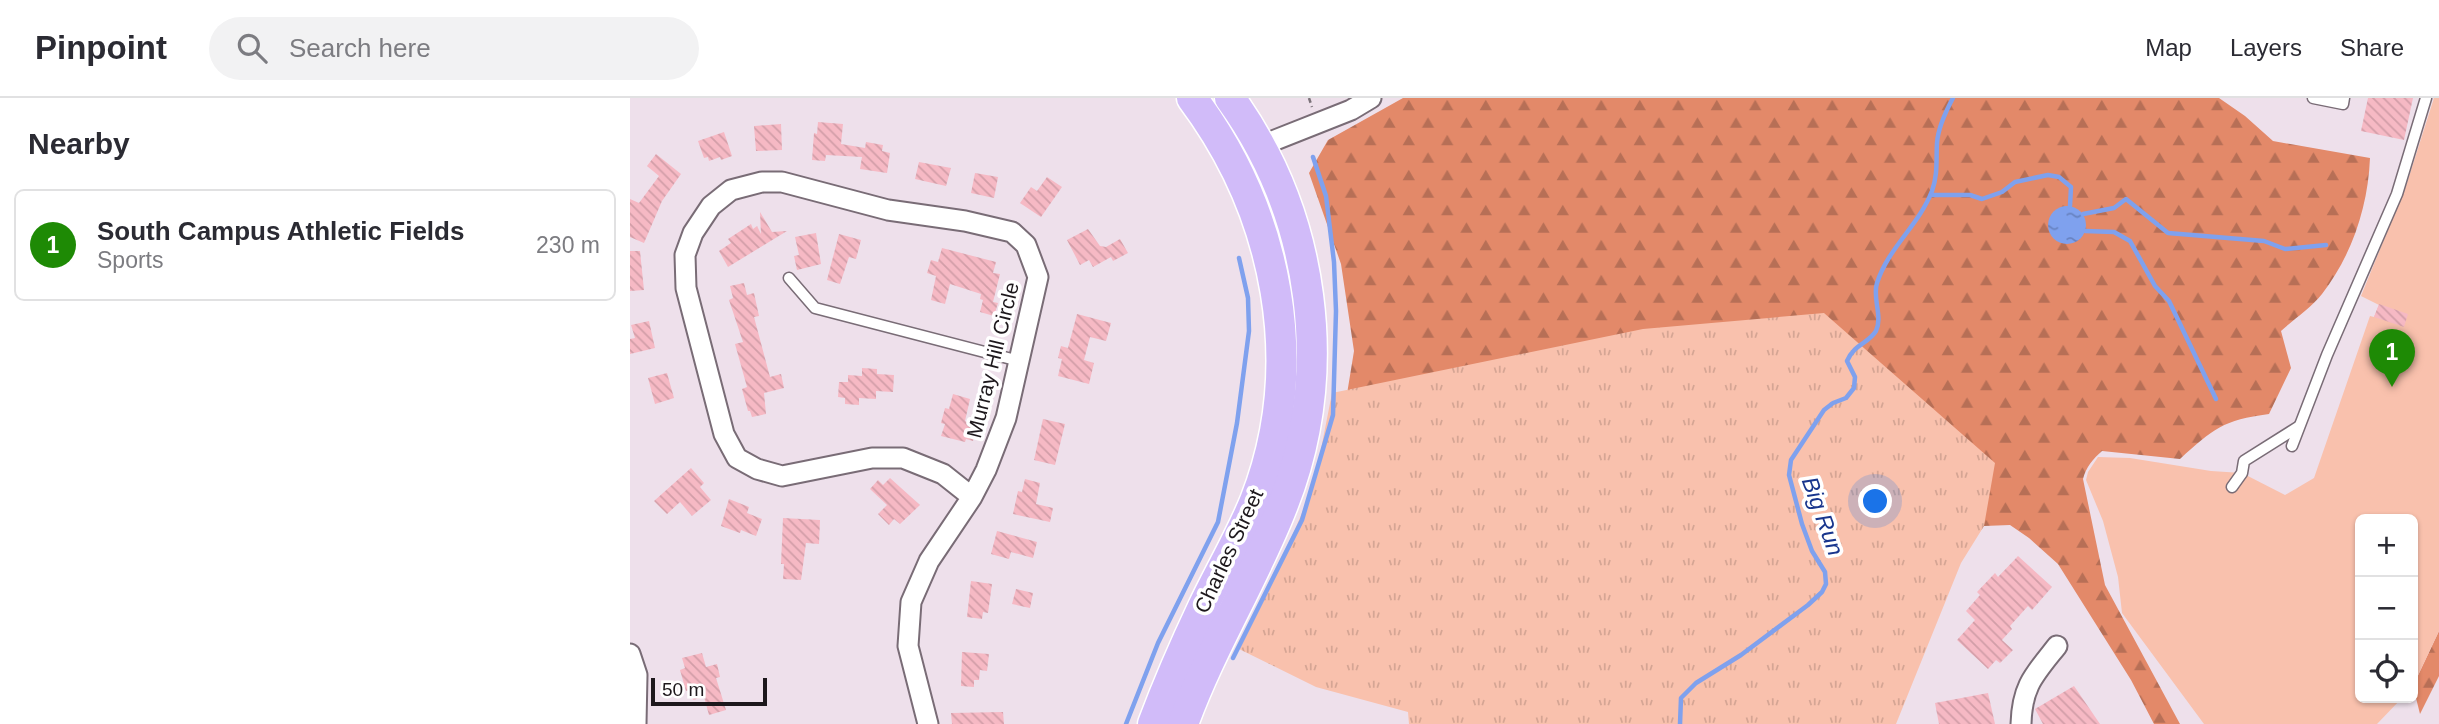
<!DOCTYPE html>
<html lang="en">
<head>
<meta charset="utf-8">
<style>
  body { margin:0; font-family:Helvetica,sans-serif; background:#f2f2f3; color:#2b2b33 }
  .controls { position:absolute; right:21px; bottom:21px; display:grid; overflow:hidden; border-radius:10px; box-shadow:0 2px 5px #0004 }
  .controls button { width:63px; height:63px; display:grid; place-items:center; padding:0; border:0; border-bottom:2px solid #e1e1e2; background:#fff; color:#2b2b33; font:35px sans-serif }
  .scale { position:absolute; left:21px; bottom:18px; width:116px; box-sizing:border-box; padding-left:7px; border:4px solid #1d181c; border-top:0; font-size:19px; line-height:24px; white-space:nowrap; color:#1d181c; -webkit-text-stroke:5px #fff; paint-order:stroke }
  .you { position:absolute; left:1246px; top:404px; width:24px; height:24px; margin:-18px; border:5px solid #fff; border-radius:50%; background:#1a73e8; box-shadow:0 0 0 10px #1a73e833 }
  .badge { display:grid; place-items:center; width:46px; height:46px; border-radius:50%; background:#1e8a05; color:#fff; font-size:23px; font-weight:700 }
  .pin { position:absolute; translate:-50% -58px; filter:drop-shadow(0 2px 4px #0008) }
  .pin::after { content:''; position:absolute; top:37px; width:24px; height:21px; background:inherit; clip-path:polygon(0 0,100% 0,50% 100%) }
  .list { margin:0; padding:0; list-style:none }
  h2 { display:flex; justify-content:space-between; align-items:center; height:91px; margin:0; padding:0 28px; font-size:30px }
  h2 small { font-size:23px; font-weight:400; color:#7c7c81 }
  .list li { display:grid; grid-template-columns:46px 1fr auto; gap:21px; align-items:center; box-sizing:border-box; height:112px; margin:0 14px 14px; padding:0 14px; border:2px solid #e1e1e2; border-radius:10px }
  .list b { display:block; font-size:26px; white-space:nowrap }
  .list p { margin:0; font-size:23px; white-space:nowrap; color:#7c7c81 }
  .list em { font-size:23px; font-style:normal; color:#7c7c81 }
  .icon { flex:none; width:38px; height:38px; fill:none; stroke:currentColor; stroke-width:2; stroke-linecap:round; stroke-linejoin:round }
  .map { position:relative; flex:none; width:1809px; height:626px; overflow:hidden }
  header { display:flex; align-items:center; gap:42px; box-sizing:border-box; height:98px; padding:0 35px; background:#fff; border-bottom:2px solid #e1e1e2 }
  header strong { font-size:33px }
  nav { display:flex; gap:38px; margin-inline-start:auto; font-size:24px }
  .search { width:490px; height:63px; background:#f2f2f3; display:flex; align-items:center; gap:18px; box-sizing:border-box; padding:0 24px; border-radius:38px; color:#7c7c81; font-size:26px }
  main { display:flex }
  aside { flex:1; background:#fff }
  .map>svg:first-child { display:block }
  .forest { fill:url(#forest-firs) }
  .park { fill:url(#park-tufts) }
  .garden { fill:#f9c1ad }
  .water { fill:url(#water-ripples) }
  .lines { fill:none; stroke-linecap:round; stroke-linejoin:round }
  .stream { stroke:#7fa1ee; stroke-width:4.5 }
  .building { fill:url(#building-back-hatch) }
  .service-casing { stroke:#796c76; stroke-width:13 }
  .minor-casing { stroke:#796c76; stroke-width:23 }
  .primary-casing { stroke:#fff; stroke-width:33 }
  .path { stroke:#7b7279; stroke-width:2.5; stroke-dasharray:5 3.5; stroke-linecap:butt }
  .service { stroke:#fff; stroke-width:10 }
  .minor { stroke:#fff; stroke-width:19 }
  .primary { stroke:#d1bbf9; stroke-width:30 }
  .labels { text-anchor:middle; stroke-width:7; stroke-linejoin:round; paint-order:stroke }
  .street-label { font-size:21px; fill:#1d181c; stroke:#fff }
  .water-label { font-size:23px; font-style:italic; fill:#18358d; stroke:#fff }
</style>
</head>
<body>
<header>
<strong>Pinpoint</strong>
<div class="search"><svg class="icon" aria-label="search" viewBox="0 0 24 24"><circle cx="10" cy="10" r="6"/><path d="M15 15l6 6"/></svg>Search here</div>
<nav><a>Map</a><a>Layers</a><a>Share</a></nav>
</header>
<main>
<aside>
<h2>Nearby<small></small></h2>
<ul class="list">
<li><span class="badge">1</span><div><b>South Campus Athletic Fields</b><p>Sports</p></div><em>230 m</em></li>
</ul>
</aside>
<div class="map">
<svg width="1809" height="626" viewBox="0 0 1809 626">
  <defs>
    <pattern id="forest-firs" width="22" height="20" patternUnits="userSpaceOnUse" patternTransform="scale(1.75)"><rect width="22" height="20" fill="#e38969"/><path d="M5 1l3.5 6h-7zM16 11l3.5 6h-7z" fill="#b76f56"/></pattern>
    <pattern id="park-tufts" width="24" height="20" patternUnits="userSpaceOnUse" patternTransform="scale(1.75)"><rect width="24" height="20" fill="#f9c1ad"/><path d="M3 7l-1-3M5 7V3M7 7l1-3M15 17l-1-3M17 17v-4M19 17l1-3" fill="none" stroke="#d5a594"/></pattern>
    <pattern id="water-ripples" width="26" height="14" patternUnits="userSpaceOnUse" patternTransform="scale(1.75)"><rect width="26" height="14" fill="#7fa1ee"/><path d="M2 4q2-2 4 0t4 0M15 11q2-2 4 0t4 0" fill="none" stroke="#6782c0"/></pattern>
    <pattern id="building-back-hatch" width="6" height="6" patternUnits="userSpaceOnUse" patternTransform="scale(1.75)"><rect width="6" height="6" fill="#f6b9c4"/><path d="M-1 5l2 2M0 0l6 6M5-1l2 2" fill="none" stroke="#d29ea8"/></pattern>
  </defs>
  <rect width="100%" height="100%" fill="#eee0eb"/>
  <g class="forest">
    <path d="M773 0H1589L1615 18 1643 43 1740 60C1738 109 1722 157 1692 196 1681 210 1664 221 1651 233L1661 270 1639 316C1593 322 1583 331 1550 361L1472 353C1463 361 1456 369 1453 381L1475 487 1550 626H1524L1501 582 1428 466 1399 440 1380 427 1354 428 1334 455 708 351 724 253 711 166 679 75 698 42Z"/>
    <path d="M1809 533V578L1790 616 1783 588Z"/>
  </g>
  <path class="park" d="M1194 215 1365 365 1354 428 1331 465 1266 626H779L778 614 686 589 609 551 642 485 684 387 702 295 1013 231Z"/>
  <path class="garden" d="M1804 0H1809V533L1783 588V421H1730V600H1772L1747 626H1574L1492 515 1488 479 1473 423 1456 382 1458 374 1468 359 1500 360 1581 373 1612 375 1655 397 1684 380 1740 218 1744 219 1749 207 1731 198 1777 85Z"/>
  <circle class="water" cx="1437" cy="127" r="19"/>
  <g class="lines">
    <g class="stream">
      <path d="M1301 97H1340L1352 101 1372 94 1385 84 1418 77 1429 79 1441 89 1440 108"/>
      <path d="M1453 116 1484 110 1496 101 1538 135 1634 143 1655 151 1696 147"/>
      <path d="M1455 133 1484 134 1500 143 1525 188 1539 203 1586 301"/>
      <path d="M603 560 672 422 703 317 706 213 704 164 696 98 683 59"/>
      <path d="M496 626 528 545 588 424 607 325 619 233 618 200 609 160"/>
      <path d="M1050 626 1051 600 1066 585 1111 557 1178 507 1192 494 1196 486 1195 474 1182 453 1172 426 1159 377 1161 362 1194 312 1203 305 1216 300 1224 290 1225 279 1217 263C1225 245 1238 246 1246 233 1253 218 1242 200 1247 185 1258 150 1289 127 1302 93 1308 76 1306 63 1307 45 1308 30 1316 13 1323 0"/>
    </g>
  </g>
  <g class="building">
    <path d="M1738 0H1783L1774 42 1731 33Z"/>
    <path d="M188 24 213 26 211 46 235 50 236 44 253 47 252 53 260 55 257 75 230 71 232 59 196 57 195 63 182 62 184 35 187 36Z"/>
    <path d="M151 26 152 52 126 53 124 28Z"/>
    <path d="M94 34 102 58 91 62 90 59 79 63 78 59 74 60 68 43Z"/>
    <path d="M26 56 51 76 32 103 14 145 0 139V101L9 105 29 78 17 68Z"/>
    <path d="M289 64 321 70 316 88 285 81Z"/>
    <path d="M345 75 368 79 364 100 341 95Z"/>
    <path d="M417 79 432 89 411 119 390 105 401 89 407 93Z"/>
    <path d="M130 114 142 134 157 133 98 169 89 153 101 145 98 141 121 126 123 131 127 128 131 136Z"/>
    <path d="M458 131 470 148 476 149 490 141 498 155 483 163 481 159 463 169 459 162 450 167 437 142Z"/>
    <path d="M186 135 191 166 167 172 164 158 169 157 165 139Z"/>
    <path d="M209 136 231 142 226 161 219 159 210 186 197 182Z"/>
    <path d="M312 150 366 164 363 175 370 176 363 204 368 205 364 218 350 214 353 202 350 201 351 196 320 186 315 206 301 202 306 178 297 175 301 162 308 164Z"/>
    <path d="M0 153H10L14 192 0 193Z"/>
    <path d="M114 185 117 197 124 195 129 218 124 219 140 279 151 276 154 290 134 295 136 316 122 319 120 313H118L112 291 117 289 105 246 113 244 99 202 103 200 100 188Z"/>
    <path d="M1749 206 1778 216 1774 229 1744 219Z"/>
    <path d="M447 216 481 225 476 243 460 239 454 262 464 265 459 286 428 278 432 261 428 260 431 248 438 250Z"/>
    <path d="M19 223 25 250 0 256V241L5 240 1 227Z"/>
    <path d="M232 270 247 271V276L264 277 263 294 246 293V301L229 300V307L215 306V300L208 299 209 284H218V277L232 278Z"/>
    <path d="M37 275 44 300 25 306 18 280Z"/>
    <path d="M323 296 340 301 335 323 347 329 343 343 336 341 335 344 311 338 315 326 311 325 315 310 319 311Z"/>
    <path d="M413 321 435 326 425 367 404 362Z"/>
    <path d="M61 370 74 385 70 389 81 402 62 418 50 404 37 416 24 403Z"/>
    <path d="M260 380 290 407 270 426 264 421 259 427 248 416 257 407 240 391 248 382 253 387Z"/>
    <path d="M395 381 410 385 406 406 423 410 420 424 383 416 388 393 392 394Z"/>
    <path d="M99 401 119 409 117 415 132 421 126 438 111 432 110 435 91 428Z"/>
    <path d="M153 420 190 422 189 446 176 445 171 482 153 481 154 466H151Z"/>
    <path d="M367 433 407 444 403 460 381 454 379 461 361 456Z"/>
    <path d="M1388 458 1422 489 1402 512 1398 508 1380 528 1382 531 1372 542 1383 552 1370 565 1366 562 1358 571 1327 542 1345 522 1336 513 1350 497 1347 494 1365 475 1368 479Z"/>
    <path d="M341 483 362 486 358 515 353 514 352 521 337 519Z"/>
    <path d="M386 491 403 495 400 510 382 506Z"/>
    <path d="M332 554 359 556 357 573 350 572 349 582H344V589L331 588Z"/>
    <path d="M72 555 76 569 87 566 90 579 86 580 96 612 79 617 74 599 63 602 60 592 56 593 50 572 55 570 52 560Z"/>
    <path d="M1444 588 1470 626H1413L1405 611Z"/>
    <path d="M1358 595 1365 626H1309L1305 605Z"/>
    <path d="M373 614 374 626H322L321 615Z"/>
  </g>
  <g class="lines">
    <defs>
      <g id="service">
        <path d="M1683 0 1713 6 1714 0"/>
        <path d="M159 180 185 210 389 263"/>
        <path d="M1662 348 1697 257 1767 96 1796 0"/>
        <path d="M1602 389 1612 375 1614 363 1668 329"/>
      </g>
      <g id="minor">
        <path d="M630 48 721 12 741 0"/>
        <path d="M0 556 7 577 6 626"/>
        <path d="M298 626 278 548 281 504 299 463 342 399 356 372 376 320 408 179 396 147 382 134 335 123 258 112 152 84H132L101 92 81 108 63 135 55 157 56 190 94 336 107 360 127 371 152 378 242 360H273L313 376 342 399"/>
        <path d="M1391 626C1392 588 1404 577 1427 548"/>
      </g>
      <g id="primary">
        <path d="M523 626C538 586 555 547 573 509 590 473 610 440 625 403 678 267 648 115 562 0"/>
        <path d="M553 626C580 551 623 483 652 409 706 274 685 118 600 0"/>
      </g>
    </defs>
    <use href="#service" class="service-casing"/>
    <use href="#minor" class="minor-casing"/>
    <use href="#primary" class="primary-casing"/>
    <path class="path" d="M679 0 682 9"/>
    <use href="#service" class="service"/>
    <use href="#minor" class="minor"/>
    <use href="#primary" class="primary"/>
  </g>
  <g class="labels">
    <g class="street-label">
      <text transform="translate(363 262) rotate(-76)" y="7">Murray Hill Circle</text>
      <text transform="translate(599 453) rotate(-65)" y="7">Charles Street</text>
    </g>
    <g class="water-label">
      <text transform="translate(1193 418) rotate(70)" y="8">Big Run</text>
    </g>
  </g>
</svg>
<div class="controls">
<button>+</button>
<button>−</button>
<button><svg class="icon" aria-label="locate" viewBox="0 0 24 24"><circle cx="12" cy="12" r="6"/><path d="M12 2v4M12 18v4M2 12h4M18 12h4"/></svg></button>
</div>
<div class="scale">50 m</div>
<div class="you"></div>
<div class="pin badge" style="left:1762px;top:289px">1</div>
</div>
</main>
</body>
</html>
